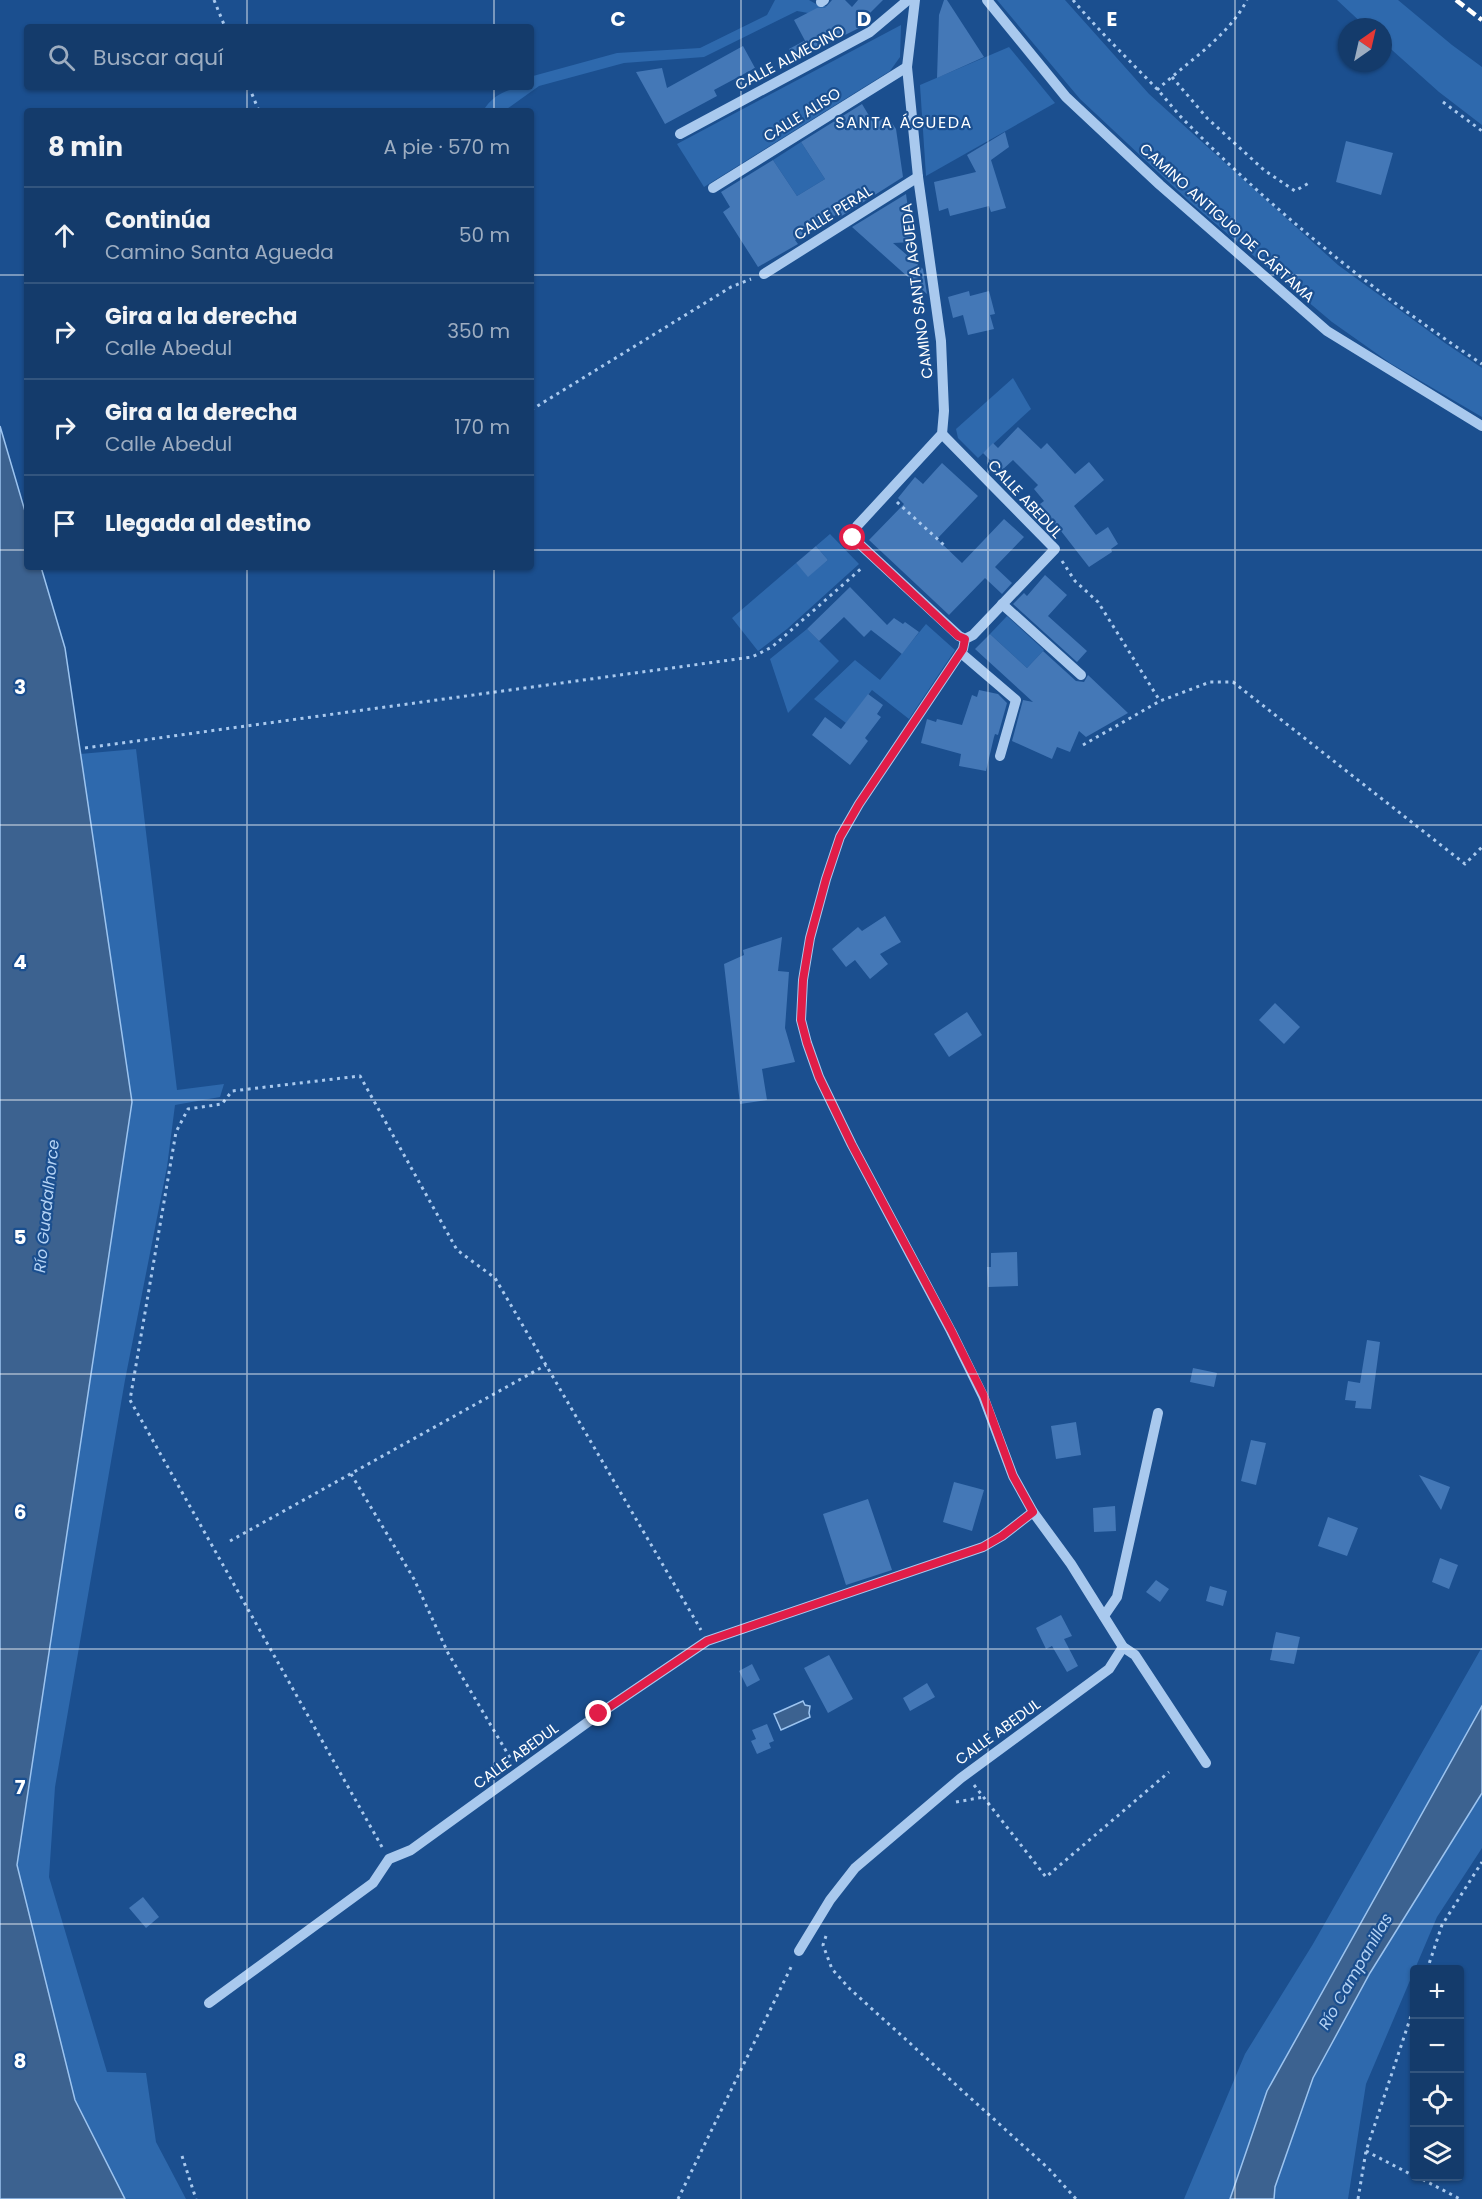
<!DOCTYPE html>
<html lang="es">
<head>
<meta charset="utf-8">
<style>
  body { margin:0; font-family:Poppins,sans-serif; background:#214673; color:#f1f3f6 }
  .controls { position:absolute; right:18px; bottom:18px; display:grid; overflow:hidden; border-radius:6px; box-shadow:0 2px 4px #0004 }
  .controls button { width:54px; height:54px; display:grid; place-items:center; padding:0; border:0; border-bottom:2px solid #33557e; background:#143b6b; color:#f1f3f6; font:30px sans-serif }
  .compass { position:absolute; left:1338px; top:18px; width:54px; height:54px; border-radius:50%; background:#143b6b; box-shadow:0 2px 4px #0004; rotate:34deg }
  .stop { position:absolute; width:18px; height:18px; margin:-14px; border:4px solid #e11d48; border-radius:50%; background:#fff }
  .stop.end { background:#e11d48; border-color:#fff; box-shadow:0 2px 6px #0008 }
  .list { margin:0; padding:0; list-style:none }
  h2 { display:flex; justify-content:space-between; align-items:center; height:78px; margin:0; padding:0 24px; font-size:26px }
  h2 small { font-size:20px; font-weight:400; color:#9dadc1 }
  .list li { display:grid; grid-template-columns:39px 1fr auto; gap:18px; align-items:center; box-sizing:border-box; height:96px; padding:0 24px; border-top:2px solid #33557e }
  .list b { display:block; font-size:22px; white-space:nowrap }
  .list p { margin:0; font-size:20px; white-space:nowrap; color:#9dadc1 }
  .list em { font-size:20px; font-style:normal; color:#9dadc1 }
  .icon { flex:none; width:33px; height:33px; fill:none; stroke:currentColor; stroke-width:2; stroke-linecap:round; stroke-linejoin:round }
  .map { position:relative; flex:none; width:1482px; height:2199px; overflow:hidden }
  .search { position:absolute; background:#143b6b; box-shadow:0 2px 4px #0004; left:24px; top:24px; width:510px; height:66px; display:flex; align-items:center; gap:15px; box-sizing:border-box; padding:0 21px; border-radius:6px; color:#9dadc1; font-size:22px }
  .panel { position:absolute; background:#143b6b; box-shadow:0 2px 4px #0004; left:24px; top:108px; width:510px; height:462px; border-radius:6px }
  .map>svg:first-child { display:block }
  .green { fill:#2e69ad }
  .water { fill:#3c6290; stroke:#9cc4f0; stroke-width:1.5 }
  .building { fill:#4478b7 }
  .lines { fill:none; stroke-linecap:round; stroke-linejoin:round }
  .path { stroke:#a9c9ee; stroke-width:3; stroke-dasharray:3 4.5; stroke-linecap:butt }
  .minor { stroke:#a9c9ee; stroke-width:10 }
  .rail { stroke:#fff; stroke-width:4.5; stroke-dasharray:10 4.5; stroke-linecap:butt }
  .route { stroke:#e11d48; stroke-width:8 }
  .grid { fill:none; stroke:#fff; stroke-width:1.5; stroke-opacity:0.55 }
  .labels { text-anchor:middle; stroke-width:4.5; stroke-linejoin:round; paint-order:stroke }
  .street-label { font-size:15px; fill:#fff; stroke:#1b4f8f }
  .neighbourhood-label { font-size:16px; letter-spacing:1.5px; fill:#fff; stroke:#1b4f8f }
  .water-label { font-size:16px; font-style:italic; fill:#b5d3f5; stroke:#1b4f8f }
  .grid-label { font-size:20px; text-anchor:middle; font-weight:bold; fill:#fff; stroke:#1b4f8f; stroke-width:4.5; stroke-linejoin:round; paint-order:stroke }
</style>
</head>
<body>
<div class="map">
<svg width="1482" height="2199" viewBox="0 0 1482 2199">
  <rect width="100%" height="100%" fill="#1b4f8f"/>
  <g class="green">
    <path d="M775 0H809L816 4 867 15 864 23 797 11 704 57 624 63 539 86 504 111H483C494 93 511 87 531 87V77L533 76 617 53 700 48 767 15Z"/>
    <path d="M997 0H1065L1149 94 1338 265 1445 343 1482 368V417L1390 363 1332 322 1191 203 1080 99Z"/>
    <path d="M1337 0H1398L1452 45 1482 67V125L1439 92 1383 42V27H1366Z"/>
    <path d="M901 25 900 57 890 71 704 187 677 144Z"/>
    <path d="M1009 47 1055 103 926 176 920 85Z"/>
    <path d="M801 142 825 179 797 196 773 160Z"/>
    <path d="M1013 378 1031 409 978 458 958 438 956 429Z"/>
    <path d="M830 534 859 564 787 629 758 651 732 618 796 563 808 576 828 560 816 546Z"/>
    <path d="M1007 616 1044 650 1027 668 990 634Z"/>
    <path d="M926 624 955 650 909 719 872 690 846 723 814 699 855 660 880 680Z"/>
    <path d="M807 629 839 661 788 713 770 659Z"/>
    <path d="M136 749 177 1090 224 1084 220 1097 175 1105 167 1167 125 1380 55 1787 49 1877 107 2072 146 2073 156 2142 186 2199H125L75 2100 17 1865 132 1102 80 754Z"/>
    <path d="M1482 1647V1706L1267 2091 1230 2199H1184L1245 2054 1313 1944Z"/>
    <path d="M1482 1793V1848L1437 1917 1366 2084 1348 2199H1274L1275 2187 1313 2078 1370 1973Z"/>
  </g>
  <g class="water">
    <path d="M0 426 27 518V567H41L65 648 132 1102 17 1865 75 2100 125 2199H0Z"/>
    <path d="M803 1701 805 1705 810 1706 809 1713 810 1717 781 1730 774 1714Z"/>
    <path d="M1482 1706V1793L1370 1973 1313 2078 1275 2187 1274 2199H1230L1267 2091Z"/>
  </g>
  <g class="building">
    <path d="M832 0H845L852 7 858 0H883L863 20 865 25 811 52 794 20 817 8H825Z"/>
    <path d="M944 0H947L984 57 937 78 939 15Z"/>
    <path d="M804 41 810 54 796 61 789 49Z"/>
    <path d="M743 46 755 68 714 90 717 96 665 124 636 72 662 68 667 88Z"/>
    <path d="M862 104 874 124 887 116 896 129 903 177 840 217 837 214 830 219 829 217 795 240 798 244 758 267 723 212 730 207 721 192 773 160 797 196 825 179 801 142Z"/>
    <path d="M1005 132 1009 147 991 160 1006 208 991 212 989 206 950 216 948 208 939 211 934 182 976 172 967 155Z"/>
    <path d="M1346 141 1393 153 1381 195 1336 182Z"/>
    <path d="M906 194 913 242 893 243 923 269 927 294 852 227Z"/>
    <path d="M969 291 970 296 989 291 995 314 990 315 994 329 968 335 963 315 953 318 948 297Z"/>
    <path d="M1018 427 1041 449 1047 443 1075 474 1089 462 1104 480 1074 506 1096 535 1108 527 1118 544 1111 549 1112 552 1089 567 1040 504 1044 501 1034 489 1038 485 1013 460 1001 471 983 453 993 443 998 448Z"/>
    <path d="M942 463 978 496 937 539 962 563 1004 519 1024 537 995 567 1012 583 1002 594 985 578 949 615 869 540 904 504 898 498 915 477 923 484Z"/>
    <path d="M816 546 828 560 808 577 796 563Z"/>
    <path d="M1045 575 1067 595 1048 616 1087 651 1077 662 1013 604 1024 593 1027 596Z"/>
    <path d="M850 587 887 625 894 618 903 624 905 622 919 632 902 654 871 630 864 637 844 617 819 641 807 629Z"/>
    <path d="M990 634 1027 668 1043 651 1076 681 1084 682 1088 675 1128 713 1086 737 1079 731 1070 752 1057 747 1052 759 1012 741 1023 700 1033 702 975 649Z"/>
    <path d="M979 690 998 694 1007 703 998 735 995 734 994 737 986 771 959 766 961 754 921 743 927 719 936 722 937 719 962 725 972 695 977 697Z"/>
    <path d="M868 694 883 705 877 714 881 717 865 738 868 741 850 765 812 735 825 717 841 729Z"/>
    <path d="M885 916 901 942 880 954 888 964 870 979 855 960 846 967 832 949 858 927 862 931Z"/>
    <path d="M782 937 778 971 789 972 785 1028 795 1062 762 1069 767 1100 740 1104 724 964 744 955 743 950Z"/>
    <path d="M1275 1003 1300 1027 1284 1044 1259 1020Z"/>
    <path d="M967 1012 982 1035 949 1057 934 1034Z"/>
    <path d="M1017 1252 1018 1286 988 1287 987 1267H991V1253Z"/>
    <path d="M1367 1340 1380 1342 1371 1409 1355 1408 1356 1401 1345 1400 1348 1381 1360 1383Z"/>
    <path d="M1193 1368 1217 1373 1214 1387 1190 1382Z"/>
    <path d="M1076 1422 1081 1455 1056 1459 1051 1426Z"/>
    <path d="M1251 1440 1266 1443 1256 1485 1241 1481Z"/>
    <path d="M1419 1475 1450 1487 1441 1510Z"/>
    <path d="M954 1482 984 1490 972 1531 943 1522Z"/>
    <path d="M868 1499 892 1570 846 1585 823 1514Z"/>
    <path d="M1115 1506 1116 1531 1094 1532 1093 1508Z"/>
    <path d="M1328 1517 1358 1528 1347 1556 1318 1546Z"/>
    <path d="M1440 1558 1458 1565 1449 1589 1432 1582Z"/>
    <path d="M1156 1580 1169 1589 1160 1602 1146 1592Z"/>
    <path d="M1210 1586 1227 1591 1223 1606 1206 1601Z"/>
    <path d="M1061 1615 1072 1636 1064 1639 1078 1666 1067 1672 1052 1646 1046 1649 1036 1628Z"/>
    <path d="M1276 1632 1300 1637 1294 1664 1270 1660Z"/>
    <path d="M829 1655 853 1699 828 1713 804 1668Z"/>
    <path d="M752 1664 760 1680 747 1687 739 1671Z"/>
    <path d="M927 1683 935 1697 910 1711 903 1698Z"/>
    <path d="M767 1724 774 1741 769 1743 771 1748 757 1754 751 1741 756 1739 752 1730Z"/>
    <path d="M143 1897 159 1917 146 1928 129 1908Z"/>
  </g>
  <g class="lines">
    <g class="path">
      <path d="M214 0 225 27"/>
      <path d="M1073 0C1099 31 1128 59 1157 89 1168 101 1178 115 1190 126 1278 215 1378 295 1482 364"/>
      <path d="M1172 77 1207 118 1264 170 1295 191 1309 183"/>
      <path d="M249 87 259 111"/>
      <path d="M1157 90C1187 62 1228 37 1247 0"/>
      <path d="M1443 102 1482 131"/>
      <path d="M531 410 731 287 751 279"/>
      <path d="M897 502 945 546"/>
      <path d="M1062 561 1075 581 1098 602 1160 701"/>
      <path d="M1083 745 1160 701 1210 682H1233L1465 864 1482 847"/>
      <path d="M85 748 752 657 772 647 863 567"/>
      <path d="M351 1474 414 1579 448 1653 512 1761"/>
      <path d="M230 1541 546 1365"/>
      <path d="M974 1785 1046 1877 1169 1772"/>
      <path d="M956 1802 984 1797"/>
      <path d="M382 1847 130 1400 176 1132 188 1109 222 1104 232 1091 360 1076 457 1250 495 1278 701 1630"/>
      <path d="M826 1936 823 1945 832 1969 850 1989 1049 2169 1076 2199"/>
      <path d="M1427 1970 1442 1925 1482 1862"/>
      <path d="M1366 2151 1414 2176"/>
      <path d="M182 2156 196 2199"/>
      <path d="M1416 2176 1460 2199"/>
      <path d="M678 2199 793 1963"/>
      <path d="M1358 2199 1366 2151 1414 2007"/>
    </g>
    <g class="minor">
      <path d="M915 0 907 67 918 177 941 341 944 411 942 434 857 526 853 531V538L959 636 965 639"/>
      <path d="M987 0 1066 97 1160 185 1327 331 1482 426"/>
      <path d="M821 2 824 0"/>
      <path d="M680 134 870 32 908 0"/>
      <path d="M713 188 907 67"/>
      <path d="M764 274 918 177"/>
      <path d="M942 434 1055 549 973 635 965 639 963 649 859 804 840 837 826 879 810 938 803 980 801 1020 807 1043 819 1077 852 1145 951 1331 983 1396 1013 1476 1033 1512 1071 1564 1123 1647 1135 1655 1206 1763"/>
      <path d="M1002 604 1081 675"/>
      <path d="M961 653 1016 700 1000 756"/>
      <path d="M1104 1616 1117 1597 1158 1413"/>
      <path d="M799 1951 830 1900 855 1868 961 1778 1109 1669 1123 1647"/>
      <path d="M209 2003 373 1883 389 1859 411 1850 599 1714 707 1641 983 1547 1002 1536 1033 1512"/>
    </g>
    <path class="rail" d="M1456 0 1482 20"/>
  </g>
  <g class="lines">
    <path class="route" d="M599 1714 707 1641 983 1547 1002 1536 1033 1512 1013 1476 984 1396 951 1330 852 1145 819 1077 807 1043 801 1020 803 980 810 938 826 879 840 837 859 804 963 649 965 639 958 636 853 538"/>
  </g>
  <path class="grid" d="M247 0V27M494 0V27M741 0V2199M988 0V2199M1235 0V2199M247 87V111M494 87V111M0 275H27M531 275H1482M0 550H27M531 550H1482M247 567V2199M494 567V2199M0 825H1482M0 1100H1482M0 1374H1482M0 1649H1482M0 1924H1482"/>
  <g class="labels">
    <g class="street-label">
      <text transform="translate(790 58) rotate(-28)" y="5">CALLE ALMECINO</text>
      <text transform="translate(802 115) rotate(-32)" y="5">CALLE ALISO</text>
      <text transform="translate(833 213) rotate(-32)" y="5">CALLE PERAL</text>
      <text transform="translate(1227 223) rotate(42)" y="5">CAMINO ANTIGUO DE CÁRTAMA</text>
      <text transform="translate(917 291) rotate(-97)" y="5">CAMINO SANTA AGUEDA</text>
      <text transform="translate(1025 499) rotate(47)" y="5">CALLE ABEDUL</text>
      <text transform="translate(998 1732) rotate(-36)" y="5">CALLE ABEDUL</text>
      <text transform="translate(516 1756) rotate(-36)" y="5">CALLE ABEDUL</text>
    </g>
    <g class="neighbourhood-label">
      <text x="904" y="128">SANTA ÁGUEDA</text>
    </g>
    <g class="water-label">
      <text transform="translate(46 1206) rotate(-84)" y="6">Río Guadalhorce</text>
      <text transform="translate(1355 1971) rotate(-60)" y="6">Río Campanillas</text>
    </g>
  </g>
  <g class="grid-label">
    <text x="618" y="26">C</text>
    <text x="864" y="26">D</text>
    <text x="1112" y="26">E</text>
    <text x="20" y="694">3</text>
    <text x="20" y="969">4</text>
    <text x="20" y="1244">5</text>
    <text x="20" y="1519">6</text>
    <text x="20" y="1794">7</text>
    <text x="20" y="2068">8</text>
  </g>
</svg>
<div class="controls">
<button>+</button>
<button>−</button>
<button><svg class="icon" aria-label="locate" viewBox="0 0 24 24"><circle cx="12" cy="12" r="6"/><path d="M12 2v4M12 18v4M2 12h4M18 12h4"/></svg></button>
<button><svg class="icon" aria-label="layers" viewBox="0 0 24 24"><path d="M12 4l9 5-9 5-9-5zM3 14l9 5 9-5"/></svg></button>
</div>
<svg class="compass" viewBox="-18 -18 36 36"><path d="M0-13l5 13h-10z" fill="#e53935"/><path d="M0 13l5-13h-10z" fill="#9dadc1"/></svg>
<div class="stop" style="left:853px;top:538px"></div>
<div class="stop end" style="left:599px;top:1714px"></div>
<div class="search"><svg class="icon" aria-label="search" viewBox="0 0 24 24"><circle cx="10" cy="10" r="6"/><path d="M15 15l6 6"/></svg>Buscar aquí</div>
<section class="panel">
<h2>8 min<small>A pie · 570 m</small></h2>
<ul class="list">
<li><svg class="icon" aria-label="ahead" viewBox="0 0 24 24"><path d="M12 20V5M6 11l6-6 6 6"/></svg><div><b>Continúa</b><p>Camino Santa Agueda</p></div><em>50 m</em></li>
<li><svg class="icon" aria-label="right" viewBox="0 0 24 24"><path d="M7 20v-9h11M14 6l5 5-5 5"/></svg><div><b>Gira a la derecha</b><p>Calle Abedul</p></div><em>350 m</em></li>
<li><svg class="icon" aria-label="right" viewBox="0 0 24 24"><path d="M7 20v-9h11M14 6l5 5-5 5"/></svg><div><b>Gira a la derecha</b><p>Calle Abedul</p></div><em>170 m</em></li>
<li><svg class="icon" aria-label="arrive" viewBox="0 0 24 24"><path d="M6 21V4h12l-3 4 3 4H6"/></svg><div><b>Llegada al destino</b></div></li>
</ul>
</section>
</div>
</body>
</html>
